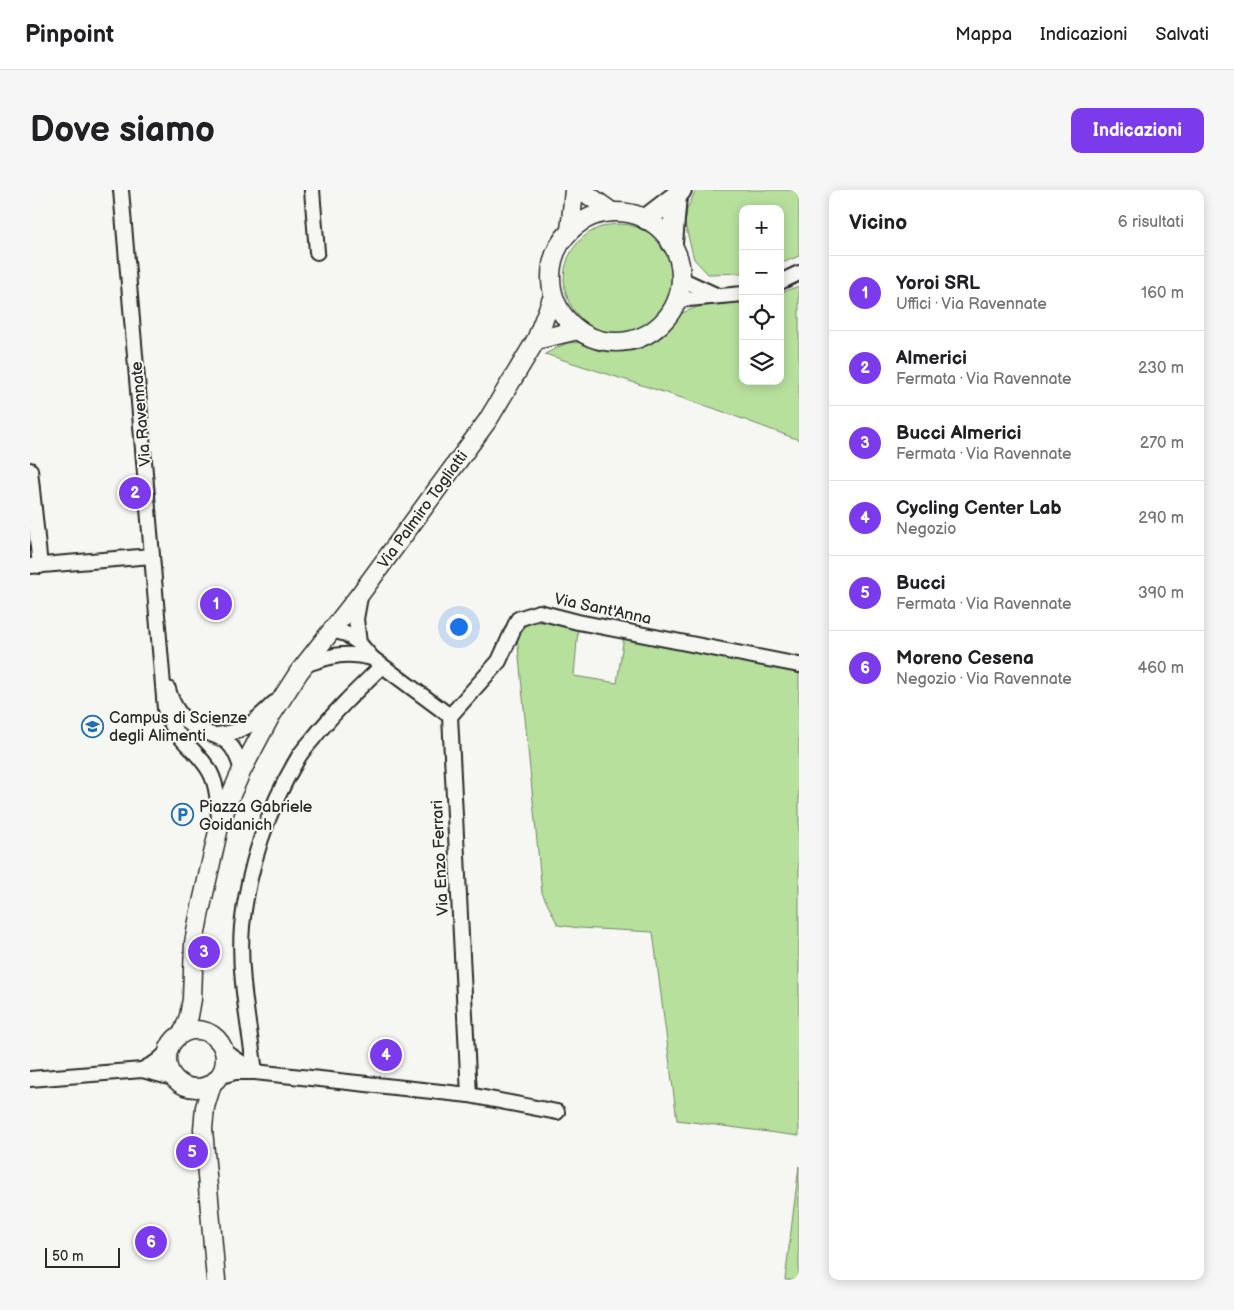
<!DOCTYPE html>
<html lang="it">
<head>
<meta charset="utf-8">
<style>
  body { margin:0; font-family:"Balsamiq Sans",sans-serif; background:#f6f6f6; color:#202124 }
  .controls { position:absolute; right:15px; top:15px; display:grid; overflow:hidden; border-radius:10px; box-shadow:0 2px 12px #0003 }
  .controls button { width:45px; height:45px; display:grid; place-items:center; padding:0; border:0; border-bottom:1px solid #e0e0e0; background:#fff; color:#202124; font:25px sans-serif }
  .scale { position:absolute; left:15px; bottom:12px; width:75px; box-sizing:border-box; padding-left:5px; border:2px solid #2b2b2b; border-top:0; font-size:14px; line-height:18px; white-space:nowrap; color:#2b2b2b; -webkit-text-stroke:4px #f6f6f2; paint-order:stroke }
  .you { position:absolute; left:428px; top:436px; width:18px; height:18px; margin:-12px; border:4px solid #fff; border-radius:50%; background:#1a73e8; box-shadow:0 0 0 8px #1a73e833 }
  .badge { display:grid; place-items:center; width:32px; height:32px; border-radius:50%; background:#7c3aed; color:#fff; font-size:16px; font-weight:700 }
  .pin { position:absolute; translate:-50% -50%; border:2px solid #fff; box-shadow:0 1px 5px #0006 }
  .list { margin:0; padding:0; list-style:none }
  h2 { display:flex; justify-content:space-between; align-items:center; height:65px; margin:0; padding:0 20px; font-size:21px }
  h2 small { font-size:16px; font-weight:400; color:#757577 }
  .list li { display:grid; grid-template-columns:32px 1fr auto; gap:15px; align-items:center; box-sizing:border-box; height:75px; padding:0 20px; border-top:1px solid #e0e0e0 }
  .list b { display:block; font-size:19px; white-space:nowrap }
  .list p { margin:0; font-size:16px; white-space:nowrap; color:#757577 }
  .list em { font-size:16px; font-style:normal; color:#757577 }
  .icon { flex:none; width:28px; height:28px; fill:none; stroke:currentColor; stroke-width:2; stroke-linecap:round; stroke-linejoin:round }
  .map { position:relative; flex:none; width:769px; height:1090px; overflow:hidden; border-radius:10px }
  header { display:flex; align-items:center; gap:30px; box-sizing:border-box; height:70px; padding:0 25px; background:#fff; border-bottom:1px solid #e0e0e0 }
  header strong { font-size:24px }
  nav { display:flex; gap:28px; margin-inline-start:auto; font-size:18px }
  .intro { display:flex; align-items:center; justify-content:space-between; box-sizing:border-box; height:120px; padding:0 30px }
  h1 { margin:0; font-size:35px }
  .button { padding:12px 22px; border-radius:10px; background:#7c3aed; color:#fff; font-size:18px; font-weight:700 }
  main { display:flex; gap:30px; padding:0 30px }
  aside { flex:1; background:#fff; border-radius:10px; box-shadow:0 2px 12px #0003 }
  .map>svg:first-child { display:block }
  .green { fill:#b7e09d; stroke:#718664 }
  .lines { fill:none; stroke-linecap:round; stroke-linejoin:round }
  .minor-casing { stroke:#2b2b2b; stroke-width:18 }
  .major-casing { stroke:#2b2b2b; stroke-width:21 }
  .highway-casing { stroke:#2b2b2b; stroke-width:24 }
  .minor { stroke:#f6f6f2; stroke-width:14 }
  .major { stroke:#f6f6f2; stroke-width:18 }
  .highway { stroke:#f6f6f2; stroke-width:20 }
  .labels { text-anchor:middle; stroke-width:4; stroke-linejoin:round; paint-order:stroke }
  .street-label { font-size:16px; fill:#2b2b2b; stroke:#f6f6f2 }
  .poi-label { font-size:16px; fill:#2b2b2b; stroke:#f6f6f2; text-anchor:start }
</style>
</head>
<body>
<header>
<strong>Pinpoint</strong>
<nav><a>Mappa</a><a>Indicazioni</a><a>Salvati</a></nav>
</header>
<div class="intro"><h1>Dove siamo</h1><a class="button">Indicazioni</a></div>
<main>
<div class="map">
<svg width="769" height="1090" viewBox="0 0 769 1090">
  <rect width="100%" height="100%" fill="#f6f6f2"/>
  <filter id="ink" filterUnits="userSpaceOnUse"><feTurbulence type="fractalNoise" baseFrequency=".02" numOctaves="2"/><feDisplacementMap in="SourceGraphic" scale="10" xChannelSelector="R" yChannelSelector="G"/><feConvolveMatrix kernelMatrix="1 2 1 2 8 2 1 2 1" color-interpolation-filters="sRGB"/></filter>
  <g filter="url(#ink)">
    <g class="green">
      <path d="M666 0H769V66L750 74V19H713V83L678 84 664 69 655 34 657 19Z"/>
      <circle cx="589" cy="89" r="55"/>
      <path d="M769 96V250L683 218 515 164 537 153 556 152 579 159 608 157 631 145 652 123 667 117 713 112V191H750V103Z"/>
      <path d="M524 119 536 136 516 141Z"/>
      <path d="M506 432H521L548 439 544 486 587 493 594 446 769 482V946L647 930 623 742 549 738 528 735 512 703 487 446 494 435Z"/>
      <path d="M769 976V1090H755Z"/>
    </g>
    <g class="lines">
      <defs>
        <g id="minor">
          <path d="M91 0 135 519C138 526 140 533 145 540 155 555 171 565 180 582 188 597 188 614 189 631"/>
          <path d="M282 0 287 62"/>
          <path d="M651 89 688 106"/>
          <path d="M750 92 769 83"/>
          <path d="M647 110 713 104"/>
          <path d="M0 280 10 376"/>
          <path d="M0 376 122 366"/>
          <path d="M302 440 316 444 329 453 342 468 420 526 439 905"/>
          <path d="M329 453 326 429 330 407"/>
          <path d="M274 475C301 466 313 461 342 468"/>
          <path d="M138 499C143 518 155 535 174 542 183 545 191 547 198 553 206 560 209 571 212 580"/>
          <path d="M420 526 469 471 488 429 509 422 548 432 769 475"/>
          <path d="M187 545C216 542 223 533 244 513"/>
          <path d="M194 861 225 882"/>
          <path d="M112 880 125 873 138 862"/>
          <path d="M225 882C219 835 208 783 212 736 218 678 238 618 268 568 272 561 277 556 282 550 303 523 327 500 352 476"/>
          <path d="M191 886 205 882H225L439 905 527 922"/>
          <path d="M0 889 112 880 143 888"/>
        </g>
        <g id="major">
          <path d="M551 0 582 22"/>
          <circle cx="586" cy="87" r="65"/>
          <path d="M540 41 544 0"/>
          <path d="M506 150 548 140"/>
          <circle cx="166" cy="869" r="29"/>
          <path d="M153 843 159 826 162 809 164 753 169 726 189 637 200 607 212 580 240 527 269 482 331 403 458 230 506 150 523 106"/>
          <path d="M182 894 175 917 173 939 186 1090"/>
        </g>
        <g id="highway">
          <path d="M616 29 646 6 651 0"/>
          <path d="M642 53 646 6"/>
        </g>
      </defs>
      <use href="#minor" class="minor-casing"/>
      <use href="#major" class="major-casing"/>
      <use href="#highway" class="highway-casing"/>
      <use href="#minor" class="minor"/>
      <use href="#major" class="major"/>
      <use href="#highway" class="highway"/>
    </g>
  </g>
  <defs>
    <symbol id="university-ring" viewBox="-11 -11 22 22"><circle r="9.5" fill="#f6f6f2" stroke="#1f6fb2" stroke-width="1.5"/><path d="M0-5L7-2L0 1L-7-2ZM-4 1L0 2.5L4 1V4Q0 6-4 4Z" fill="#1f6fb2"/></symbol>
    <symbol id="parking-ring" viewBox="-11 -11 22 22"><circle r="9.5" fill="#f6f6f2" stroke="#1f6fb2" stroke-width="1.5"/><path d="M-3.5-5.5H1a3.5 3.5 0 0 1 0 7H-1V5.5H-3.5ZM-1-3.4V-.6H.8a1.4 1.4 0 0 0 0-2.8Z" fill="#1f6fb2"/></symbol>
  </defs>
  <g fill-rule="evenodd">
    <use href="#university-ring" x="50" y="524" width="25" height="25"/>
    <use href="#parking-ring" x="140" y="612" width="25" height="25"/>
  </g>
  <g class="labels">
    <g class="street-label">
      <text transform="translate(110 224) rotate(-95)" y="6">Via Ravennate</text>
      <text transform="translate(392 319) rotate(-54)" y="6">Via Palmiro Togliatti</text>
      <text transform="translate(573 418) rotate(12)" y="6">Via Sant'Anna</text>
      <text transform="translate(409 668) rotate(-93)" y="6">Via Enzo Ferrari</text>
    </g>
    <g class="poi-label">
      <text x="79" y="533">Campus di Scienze<tspan x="79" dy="18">degli Alimenti</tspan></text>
      <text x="169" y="622">Piazza Gabriele<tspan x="169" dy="18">Goidanich</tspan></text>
    </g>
  </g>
</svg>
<div class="controls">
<button>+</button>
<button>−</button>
<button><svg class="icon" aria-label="locate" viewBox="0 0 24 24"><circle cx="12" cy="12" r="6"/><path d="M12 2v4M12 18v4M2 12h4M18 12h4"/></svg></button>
<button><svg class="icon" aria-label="layers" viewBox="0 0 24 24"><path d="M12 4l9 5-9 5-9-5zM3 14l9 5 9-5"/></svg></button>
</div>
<div class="scale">50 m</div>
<div class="you"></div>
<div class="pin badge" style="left:186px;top:414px">1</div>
<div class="pin badge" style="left:105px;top:303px">2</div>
<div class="pin badge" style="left:174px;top:762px">3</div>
<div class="pin badge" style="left:356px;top:865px">4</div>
<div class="pin badge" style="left:162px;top:962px">5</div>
<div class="pin badge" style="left:121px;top:1052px">6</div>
</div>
<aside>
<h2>Vicino<small>6 risultati</small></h2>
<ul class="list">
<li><span class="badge">1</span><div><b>Yoroi SRL</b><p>Uffici · Via Ravennate</p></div><em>160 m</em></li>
<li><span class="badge">2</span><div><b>Almerici</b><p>Fermata · Via Ravennate</p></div><em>230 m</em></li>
<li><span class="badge">3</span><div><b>Bucci Almerici</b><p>Fermata · Via Ravennate</p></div><em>270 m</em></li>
<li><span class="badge">4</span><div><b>Cycling Center Lab</b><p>Negozio</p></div><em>290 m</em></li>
<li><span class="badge">5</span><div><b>Bucci</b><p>Fermata · Via Ravennate</p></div><em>390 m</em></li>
<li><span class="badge">6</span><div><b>Moreno Cesena</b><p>Negozio · Via Ravennate</p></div><em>460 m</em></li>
</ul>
</aside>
</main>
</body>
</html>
